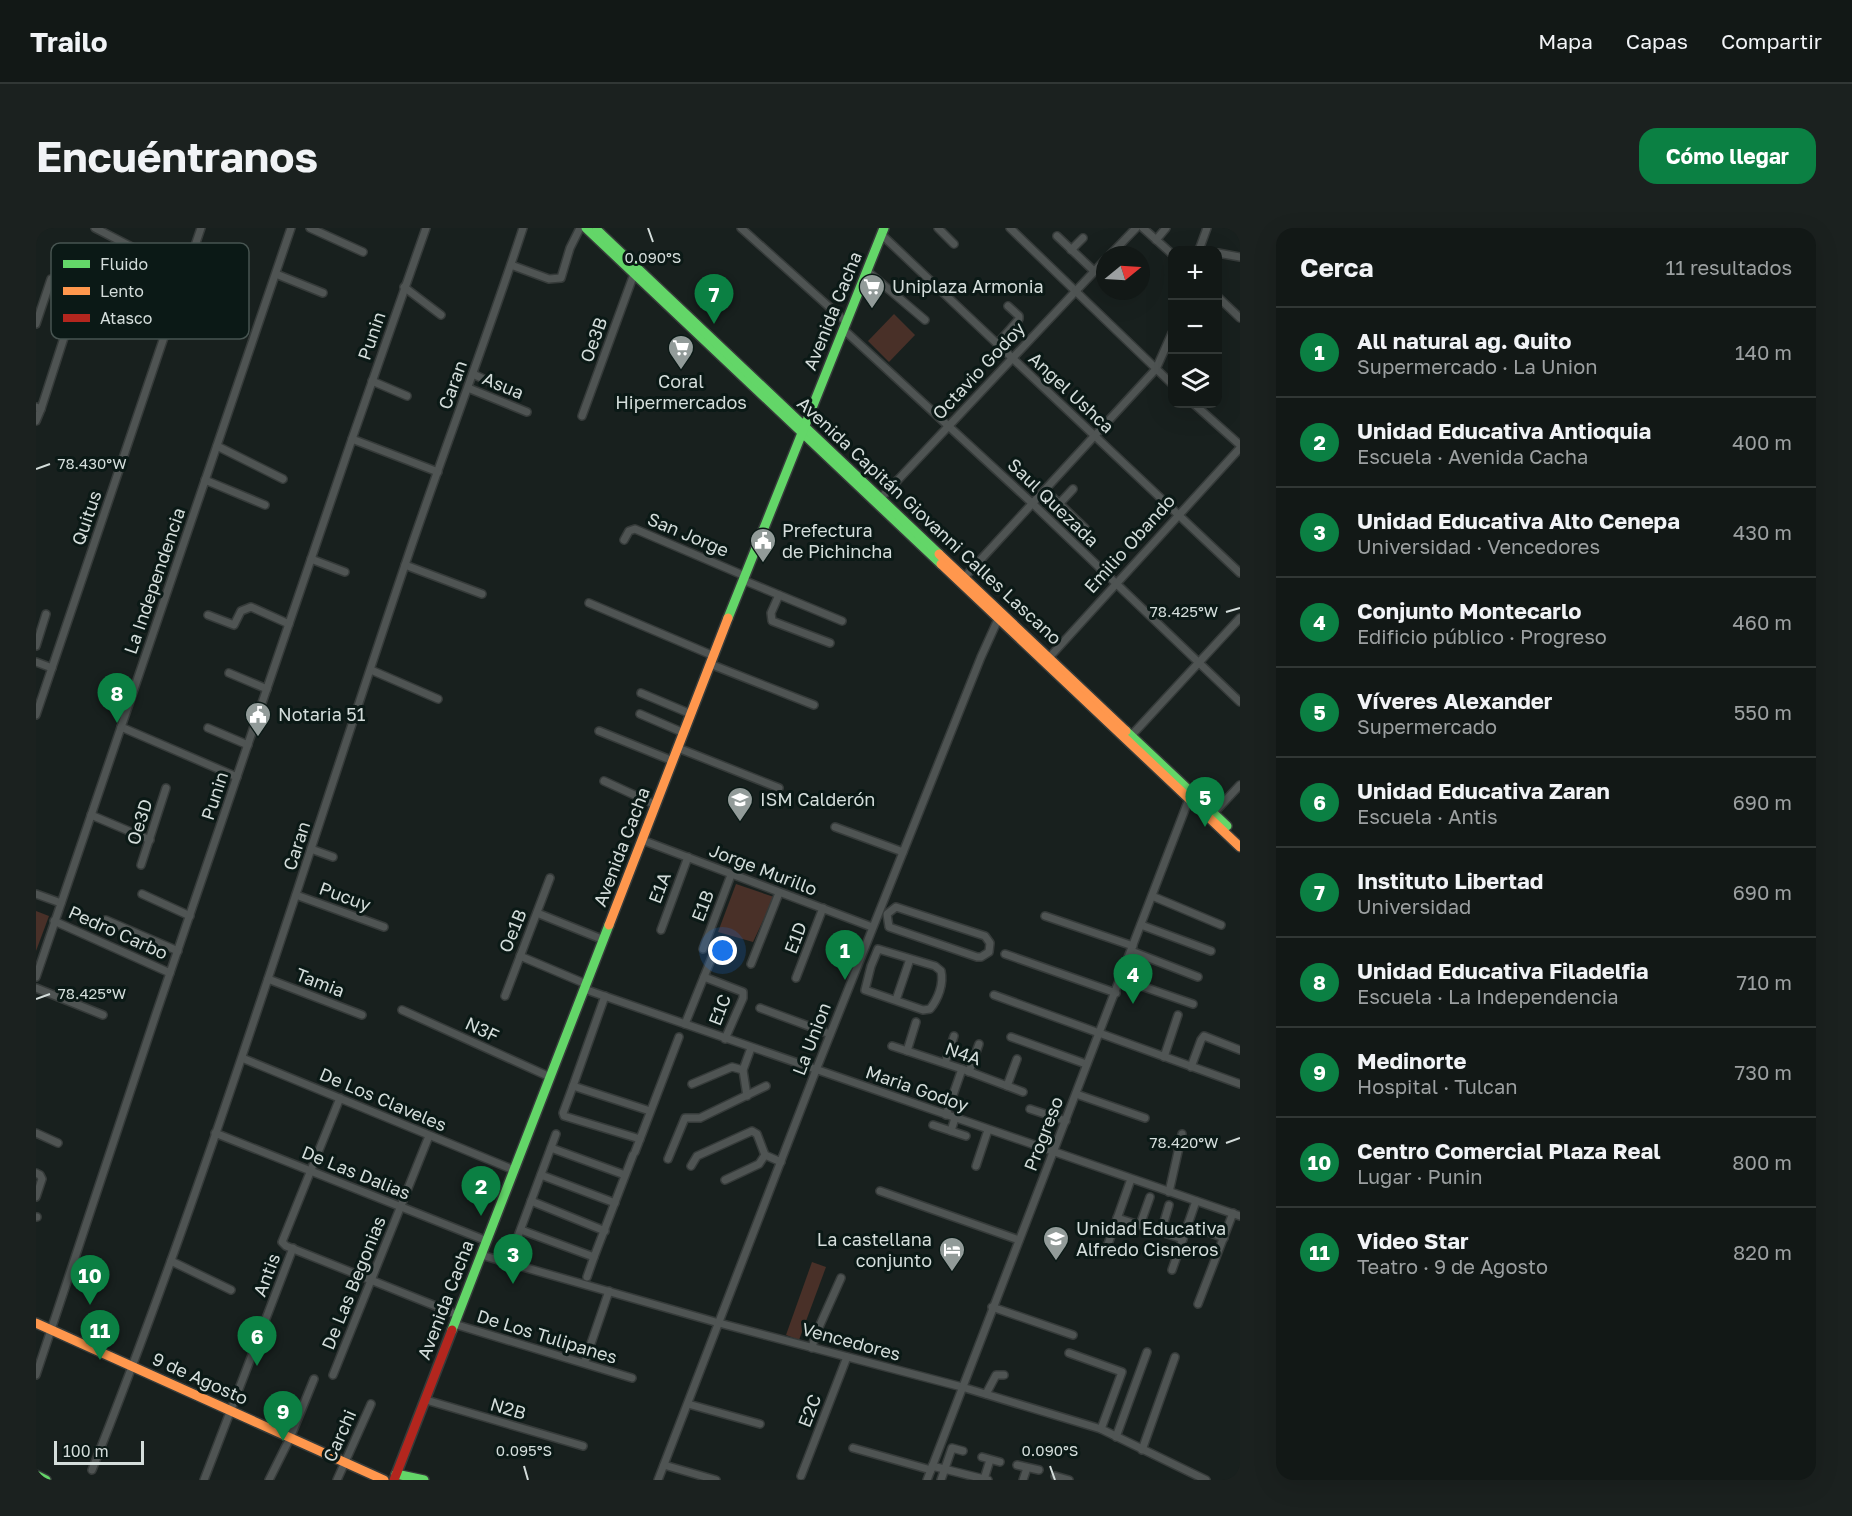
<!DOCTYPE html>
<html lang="es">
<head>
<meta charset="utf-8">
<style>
  body { margin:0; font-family:"Golos Text",sans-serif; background:#1b211f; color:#f1f3f6 }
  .controls { position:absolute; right:18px; top:18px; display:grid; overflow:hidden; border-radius:12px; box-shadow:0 6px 24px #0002 }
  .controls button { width:54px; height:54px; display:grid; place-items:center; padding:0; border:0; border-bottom:2px solid #313735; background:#121816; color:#f1f3f6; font:30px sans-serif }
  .compass { position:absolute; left:1060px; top:18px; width:54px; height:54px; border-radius:50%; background:#121816; box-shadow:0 6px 24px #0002; rotate:72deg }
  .scale { position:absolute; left:18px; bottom:15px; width:90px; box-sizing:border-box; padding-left:6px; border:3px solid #d4dddb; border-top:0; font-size:16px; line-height:21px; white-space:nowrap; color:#d4dddb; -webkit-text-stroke:4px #0b1916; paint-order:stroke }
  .you { position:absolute; left:687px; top:723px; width:21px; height:21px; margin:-15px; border:4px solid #fff; border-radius:50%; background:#1a73e8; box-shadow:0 0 0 9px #1a73e833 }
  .badge { display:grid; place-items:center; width:39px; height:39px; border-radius:50%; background:#0b8043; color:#fff; font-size:20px; font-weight:700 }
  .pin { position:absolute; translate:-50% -50px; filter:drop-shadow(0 2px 3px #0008) }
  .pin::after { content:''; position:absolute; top:32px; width:21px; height:18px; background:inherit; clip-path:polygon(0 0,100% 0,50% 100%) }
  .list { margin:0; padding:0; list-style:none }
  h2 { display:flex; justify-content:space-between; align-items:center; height:78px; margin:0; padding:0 24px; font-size:26px }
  h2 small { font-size:20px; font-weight:400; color:#9ca0a1 }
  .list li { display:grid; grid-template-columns:39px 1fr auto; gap:18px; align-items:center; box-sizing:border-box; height:90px; padding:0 24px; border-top:2px solid #313735 }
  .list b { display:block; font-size:22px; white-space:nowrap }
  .list p { margin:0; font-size:20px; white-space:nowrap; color:#9ca0a1 }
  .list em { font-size:20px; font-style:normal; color:#9ca0a1 }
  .icon { flex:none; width:33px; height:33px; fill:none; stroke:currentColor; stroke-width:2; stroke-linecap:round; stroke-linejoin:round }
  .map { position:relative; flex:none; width:1204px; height:1252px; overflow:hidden; border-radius:18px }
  header { display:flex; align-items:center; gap:36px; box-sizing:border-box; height:84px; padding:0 30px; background:#121816; border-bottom:2px solid #313735 }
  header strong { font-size:28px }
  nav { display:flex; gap:33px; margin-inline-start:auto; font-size:21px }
  .intro { display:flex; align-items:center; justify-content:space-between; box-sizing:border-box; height:144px; padding:0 36px }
  h1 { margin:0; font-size:42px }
  .button { padding:15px 27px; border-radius:18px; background:#0b8043; color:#fff; font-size:21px; font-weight:700 }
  main { display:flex; gap:36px; padding:0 36px }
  aside { flex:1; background:#121816; border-radius:18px; box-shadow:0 6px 24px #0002 }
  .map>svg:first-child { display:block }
  .green { fill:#493028 }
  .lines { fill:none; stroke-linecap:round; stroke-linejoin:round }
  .street-casing { stroke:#363b3a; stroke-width:10 }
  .fast-casing { stroke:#363b3a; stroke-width:12 }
  .slow-casing { stroke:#363b3a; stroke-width:12 }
  .jam-casing { stroke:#363b3a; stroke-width:12 }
  .street { stroke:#4f5453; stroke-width:7 }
  .fast { stroke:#63d668; stroke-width:9 }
  .slow { stroke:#ff974d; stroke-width:9 }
  .jam { stroke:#b3261e; stroke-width:9 }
  .ticks { fill:none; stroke:#d4dddb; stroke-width:2 }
  .labels { text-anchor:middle; stroke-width:6; stroke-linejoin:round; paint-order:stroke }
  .poi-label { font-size:18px; fill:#d4dddb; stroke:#0b1916; text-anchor:start }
  .street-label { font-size:18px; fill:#d4dddb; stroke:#0b1916 }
  .key { fill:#0b1916; stroke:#475451; stroke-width:1.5 }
  .key-label { font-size:16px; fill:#d4dddb }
  .ticks-label { font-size:15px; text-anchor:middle; fill:#d4dddb; stroke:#0b1916; stroke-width:6; stroke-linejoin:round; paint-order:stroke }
</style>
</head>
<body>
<header>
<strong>Trailo</strong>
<nav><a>Mapa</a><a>Capas</a><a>Compartir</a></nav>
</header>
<div class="intro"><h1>Encuéntranos</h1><a class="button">Cómo llegar</a></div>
<main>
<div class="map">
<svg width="1204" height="1252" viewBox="0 0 1204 1252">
  <rect width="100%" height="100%" fill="#18201e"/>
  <g class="green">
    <path d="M858 86 879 107 853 134 832 113Z"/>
    <path d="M700 656 738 669 717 714 682 704Z"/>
    <path d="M0 683 13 688 0 723Z"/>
    <path d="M776 1034 790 1039 763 1112 750 1107Z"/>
  </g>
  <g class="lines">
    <defs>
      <g id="street">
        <path d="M59 0 150 47"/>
        <path d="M274 0 327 24"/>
        <path d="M705 0 810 94"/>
        <path d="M902 0 918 16"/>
        <path d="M974 0 1136 156"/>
        <path d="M1107 0 1136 26"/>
        <path d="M846 7 1204 345"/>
        <path d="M1021 8 1058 43"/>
        <path d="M1120 12 1130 0"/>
        <path d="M1035 22 1047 10"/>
        <path d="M1163 22 1171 0"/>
        <path d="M1182 25 1204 29"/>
        <path d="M1074 27 1100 0"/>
        <path d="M75 37 143 68"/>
        <path d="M475 37 513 51 525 50 534 20 544 0"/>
        <path d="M831 43 889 92"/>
        <path d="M240 46 287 65"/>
        <path d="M368 59 405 87"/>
        <path d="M1182 69 1204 90"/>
        <path d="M67 81 129 108"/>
        <path d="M0 96 15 51"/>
        <path d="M807 101 996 275 1204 474"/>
        <path d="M961 116 983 91V88L972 78"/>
        <path d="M437 146 458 156"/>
        <path d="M336 153 371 168"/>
        <path d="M432 160 491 184"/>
        <path d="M1158 176 1204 217"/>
        <path d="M0 179 5 181 0 193"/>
        <path d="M5 181 43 63"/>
        <path d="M546 188 598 46"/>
        <path d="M316 211 402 244"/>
        <path d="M181 218 247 251"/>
        <path d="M169 252 229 277"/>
        <path d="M1009 262 1049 300"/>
        <path d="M843 272 1069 32"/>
        <path d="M1024 275 1037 261"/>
        <path d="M588 312 593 303 599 301 709 348"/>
        <path d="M275 331 309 344"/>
        <path d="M369 337 446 366"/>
        <path d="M707 352 806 393"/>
        <path d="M925 353 1120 141 1136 105"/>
        <path d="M743 367 735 385 736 393 794 415"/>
        <path d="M553 375 678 428"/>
        <path d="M172 387 198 397 205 383 215 379 253 396"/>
        <path d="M0 418 10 386"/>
        <path d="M1010 433 1204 220"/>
        <path d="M0 434 16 440"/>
        <path d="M674 436 778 477"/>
        <path d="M335 442 402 471"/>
        <path d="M193 445 231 461"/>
        <path d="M605 465 655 486"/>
        <path d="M604 486 648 505"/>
        <path d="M0 487 165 0"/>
        <path d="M85 499 201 549"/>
        <path d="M172 500 212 517"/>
        <path d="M563 503 637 533"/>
        <path d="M1094 509 1204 390"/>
        <path d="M642 520 743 560"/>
        <path d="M568 553 620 577"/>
        <path d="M55 587 114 612"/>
        <path d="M1175 588 1204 557"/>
        <path d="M799 599 867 624"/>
        <path d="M606 612 836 699"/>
        <path d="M275 621 297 629"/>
        <path d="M105 637 130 560"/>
        <path d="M0 666 25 675"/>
        <path d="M106 666 154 688"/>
        <path d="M260 667 348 699"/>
        <path d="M1116 668 1185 697"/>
        <path d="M860 679 949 708 954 715 953 724 945 729H941L853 699 851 686Z"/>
        <path d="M501 685 568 712"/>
        <path d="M1009 688 1097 718"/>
        <path d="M70 692 142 723"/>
        <path d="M18 693 134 745"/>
        <path d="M1105 697 1175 723"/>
        <path d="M625 702 652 629"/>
        <path d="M667 721 695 647"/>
        <path d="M842 721 899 738 905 743C908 756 902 771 894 781L887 782 829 762 835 738Z"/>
        <path d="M1095 723 1162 749"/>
        <path d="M969 726 1080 765"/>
        <path d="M484 728 550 756"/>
        <path d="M715 736 743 665"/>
        <path d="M0 749 255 0"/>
        <path d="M668 749 707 764V770L689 811"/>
        <path d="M760 750 787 680"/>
        <path d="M232 751 326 787"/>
        <path d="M1085 751 1157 776"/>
        <path d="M0 760 67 787"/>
        <path d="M548 761 1204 988"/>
        <path d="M958 767 1204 856"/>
        <path d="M469 768 514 650"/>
        <path d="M569 768 537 858 614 883"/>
        <path d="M860 772 874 731"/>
        <path d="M724 780 794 806"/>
        <path d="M366 782 514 849"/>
        <path d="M649 796 676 729"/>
        <path d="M975 809 1050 836"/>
        <path d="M856 818 926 841 987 864"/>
        <path d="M871 823 880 794"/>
        <path d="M1128 829 1142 787"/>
        <path d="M206 830 478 942"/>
        <path d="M909 835 918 808"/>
        <path d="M1155 839 1165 812 1168 808 1204 822"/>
        <path d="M933 844 943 816"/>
        <path d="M656 856 696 839 707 842"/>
        <path d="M537 858 527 885 528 888 604 911 643 809"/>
        <path d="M971 858 981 831"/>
        <path d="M1040 866 1109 890"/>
        <path d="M711 868 707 842 715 820"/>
        <path d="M304 870 246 1014 250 1018 422 1087"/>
        <path d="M994 881 1030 893"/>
        <path d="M910 887 926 841"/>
        <path d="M897 897 915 903 919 890"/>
        <path d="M915 903 930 908"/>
        <path d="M0 905 22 915"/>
        <path d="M179 905 451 1013"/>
        <path d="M515 920 589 947"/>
        <path d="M599 924 604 911"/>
        <path d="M632 931 649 890H664L730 858"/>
        <path d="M655 938 661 928 716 903 721 906 729 927 745 934"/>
        <path d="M940 938 952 902"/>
        <path d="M0 945 4 947 6 951 0 969"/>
        <path d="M505 947 579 975"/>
        <path d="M689 952 723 936 729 927"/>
        <path d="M844 963 983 1012"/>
        <path d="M1133 964 1146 906"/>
        <path d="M495 973 569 1003"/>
        <path d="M0 989H1"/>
        <path d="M1081 990 1147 1011"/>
        <path d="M1104 997 1114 969"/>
        <path d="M1162 1000 1188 1010"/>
        <path d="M485 1002 558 1029 597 927"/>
        <path d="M1125 1004 1133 977"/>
        <path d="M1071 1019 1095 951"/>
        <path d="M445 1027 683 1095 926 1159 1065 1201 1170 1252"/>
        <path d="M135 1033 195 1062"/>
        <path d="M472 1035 520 906"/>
        <path d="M1136 1042 1160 973"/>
        <path d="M551 1049 558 1029"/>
        <path d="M1162 1076 1197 985"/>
        <path d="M956 1079 1037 1107"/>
        <path d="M418 1096 596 1150"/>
        <path d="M776 1120 779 1108 805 1050"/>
        <path d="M1033 1125 1086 1144 1065 1201"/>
        <path d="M549 1133 573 1063"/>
        <path d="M0 1147 121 783 316 211 390 0"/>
        <path d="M297 1147 393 908"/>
        <path d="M950 1166 960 1147H968"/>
        <path d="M390 1172 547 1218"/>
        <path d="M652 1176 724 1196"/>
        <path d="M1080 1209 1111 1124"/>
        <path d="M817 1220 895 1242"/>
        <path d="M1106 1222 1139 1129"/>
        <path d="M946 1229 964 1234"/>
        <path d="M628 1237 680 1252"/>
        <path d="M981 1237 1003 1242"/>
        <path d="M896 1238 952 1252"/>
        <path d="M56 1242C174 945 267 639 369 337 407 224 450 113 487 0"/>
        <path d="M765 1248 811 1129"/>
        <path d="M1019 1248 1033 1252"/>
        <path d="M948 1251 954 1232"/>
        <path d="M168 1252 257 1020"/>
        <path d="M233 1252 254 1210 278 1151"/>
        <path d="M301 1252 335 1176"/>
        <path d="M622 1252 780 842 945 429 964 387"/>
        <path d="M891 1252 1153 571"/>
        <path d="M905 1252 916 1220 927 1223"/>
        <path d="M987 1252 991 1240"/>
      </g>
      <g id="fast">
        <path d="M550 0 905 336"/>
        <path d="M561 2 903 326"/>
        <path d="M692 390 848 0"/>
        <path d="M1090 503 1191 598"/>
        <path d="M416 1102 573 697"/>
        <path d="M360 1246 388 1252"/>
        <path d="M0 1247 10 1252"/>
      </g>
      <g id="slow">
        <path d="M903 326 1090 503"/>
        <path d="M905 336 1204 619"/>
        <path d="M573 697 692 390"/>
        <path d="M0 1095 348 1252"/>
      </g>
      <path id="jam" d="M358 1252 416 1102"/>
    </defs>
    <use href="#street" class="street-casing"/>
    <use href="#fast" class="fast-casing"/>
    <use href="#slow" class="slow-casing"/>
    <use href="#jam" class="jam-casing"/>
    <use href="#street" class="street"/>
    <use href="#fast" class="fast"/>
    <use href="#slow" class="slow"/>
    <use href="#jam" class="jam"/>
  </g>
  <path class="ticks" d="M612 0 617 14M0 241 14 236M1190 384 1204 380M0 771 14 766M1190 915 1204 910M488 1238 492 1252M1014 1238 1019 1252"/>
  <defs>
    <symbol id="supermarket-pin" viewBox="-11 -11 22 30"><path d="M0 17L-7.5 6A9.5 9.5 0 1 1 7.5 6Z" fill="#929b99" stroke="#0b1916"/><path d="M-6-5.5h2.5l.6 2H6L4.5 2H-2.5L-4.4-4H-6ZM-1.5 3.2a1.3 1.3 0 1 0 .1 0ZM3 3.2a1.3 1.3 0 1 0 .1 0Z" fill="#fff"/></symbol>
    <symbol id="civic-pin" viewBox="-11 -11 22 30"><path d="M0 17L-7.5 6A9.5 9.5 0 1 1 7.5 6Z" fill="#929b99" stroke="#0b1916"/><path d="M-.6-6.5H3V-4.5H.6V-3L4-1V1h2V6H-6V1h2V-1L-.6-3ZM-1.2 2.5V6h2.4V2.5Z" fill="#fff"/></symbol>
    <symbol id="school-pin" viewBox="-11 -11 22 30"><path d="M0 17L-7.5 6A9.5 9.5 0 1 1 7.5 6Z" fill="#929b99" stroke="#0b1916"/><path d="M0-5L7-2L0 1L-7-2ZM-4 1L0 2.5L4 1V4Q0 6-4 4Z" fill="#fff"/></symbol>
    <symbol id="hotel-pin" viewBox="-11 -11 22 30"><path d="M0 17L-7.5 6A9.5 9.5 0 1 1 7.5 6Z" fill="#929b99" stroke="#0b1916"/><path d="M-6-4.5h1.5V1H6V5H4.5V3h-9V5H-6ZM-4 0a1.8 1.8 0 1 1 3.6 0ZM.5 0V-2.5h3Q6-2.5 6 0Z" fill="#fff"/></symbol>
  </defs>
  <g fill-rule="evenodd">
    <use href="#supermarket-pin" x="821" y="44" width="30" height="40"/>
    <use href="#supermarket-pin" x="630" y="105" width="30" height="40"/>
    <use href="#civic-pin" x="712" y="298" width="30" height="40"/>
    <use href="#civic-pin" x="207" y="472" width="30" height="40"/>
    <use href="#school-pin" x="689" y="557" width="30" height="40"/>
    <use href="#school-pin" x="1005" y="996" width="30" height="40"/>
    <use href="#hotel-pin" x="901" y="1007" width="30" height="40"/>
  </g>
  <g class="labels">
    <g class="poi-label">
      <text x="856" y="65">Uniplaza Armonia</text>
      <text x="645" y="160" text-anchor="middle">Coral<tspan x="645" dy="21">Hipermercados</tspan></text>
      <text x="746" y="309">Prefectura<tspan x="746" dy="21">de Pichincha</tspan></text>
      <text x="242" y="493">Notaria 51</text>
      <text x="724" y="578">ISM Calderón</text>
      <text x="1040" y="1007">Unidad Educativa<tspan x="1040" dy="21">Alfredo Cisneros</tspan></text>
      <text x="896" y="1018" text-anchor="end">La castellana<tspan x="896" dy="21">conjunto</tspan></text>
    </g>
    <g class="street-label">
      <text transform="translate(797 83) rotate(-68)" y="6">Avenida Cacha</text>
      <text transform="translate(336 108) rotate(-71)" y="6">Punin</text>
      <text transform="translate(558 112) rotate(-70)" y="6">Oe3B</text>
      <text transform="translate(943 143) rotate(-47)" y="6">Octavio Godoy</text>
      <text transform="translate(417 157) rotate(-70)" y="6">Caran</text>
      <text transform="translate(467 158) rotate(23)" y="6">Asua</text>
      <text transform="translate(1035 165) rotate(43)" y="6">Angel Ushca</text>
      <text transform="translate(1017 275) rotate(44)" y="6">Saul Quezada</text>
      <text transform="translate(51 290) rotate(-71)" y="6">Quitus</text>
      <text transform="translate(893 293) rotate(43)" y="6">Avenida Capitán Giovanni Calles Lascano</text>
      <text transform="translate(652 307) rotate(23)" y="6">San Jorge</text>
      <text transform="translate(1094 316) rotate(-48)" y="6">Emilio Obando</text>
      <text transform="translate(119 353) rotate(-71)" y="6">La Independencia</text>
      <text transform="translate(179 568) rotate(-72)" y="6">Punin</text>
      <text transform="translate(104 594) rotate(-72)" y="6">Oe3D</text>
      <text transform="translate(261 618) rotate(-72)" y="6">Caran</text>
      <text transform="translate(586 619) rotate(-69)" y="6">Avenida Cacha</text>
      <text transform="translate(727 642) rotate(21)" y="6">Jorge Murillo</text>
      <text transform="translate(624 660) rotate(-69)" y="6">E1A</text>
      <text transform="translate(309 669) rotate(20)" y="6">Pucuy</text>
      <text transform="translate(667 678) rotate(-69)" y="6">E1B</text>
      <text transform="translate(477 703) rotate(-68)" y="6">Oe1B</text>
      <text transform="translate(82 705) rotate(24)" y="6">Pedro Carbo</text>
      <text transform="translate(760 710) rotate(-69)" y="6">E1D</text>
      <text transform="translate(284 755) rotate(21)" y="6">Tamia</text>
      <text transform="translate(684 782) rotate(-69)" y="6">E1C</text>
      <text transform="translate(446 802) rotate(25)" y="6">N3F</text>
      <text transform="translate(776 811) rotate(-69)" y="6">La Union</text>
      <text transform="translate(927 826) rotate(19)" y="6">N4A</text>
      <text transform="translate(881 861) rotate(19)" y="6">Maria Godoy</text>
      <text transform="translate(347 872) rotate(23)" y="6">De Los Claveles</text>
      <text transform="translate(1008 906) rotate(-69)" y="6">Progreso</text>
      <text transform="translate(320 945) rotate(22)" y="6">De Las Dalias</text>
      <text transform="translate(231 1047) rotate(-69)" y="6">Antis</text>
      <text transform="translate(318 1055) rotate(-68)" y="6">De Las Begonias</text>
      <text transform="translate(410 1072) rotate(-69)" y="6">Avenida Cacha</text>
      <text transform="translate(511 1109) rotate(17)" y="6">De Los Tulipanes</text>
      <text transform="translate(815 1114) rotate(15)" y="6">Vencedores</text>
      <text transform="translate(164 1151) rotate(24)" y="6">9 de Agosto</text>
      <text transform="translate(472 1181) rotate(16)" y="6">N2B</text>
      <text transform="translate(774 1183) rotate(-69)" y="6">E2C</text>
      <text transform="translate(304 1208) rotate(-66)" y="6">Carchi</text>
    </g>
  </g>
  <rect x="15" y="15" width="198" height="96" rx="9" class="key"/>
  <rect x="27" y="32" width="27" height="8" fill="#63d668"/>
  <rect x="27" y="59" width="27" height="8" fill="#ff974d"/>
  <rect x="27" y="86" width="27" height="8" fill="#b3261e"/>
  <g class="key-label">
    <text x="64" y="42">Fluido</text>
    <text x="64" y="69">Lento</text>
    <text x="64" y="96">Atasco</text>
  </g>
  <g class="ticks-label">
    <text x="617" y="35">0.090°S</text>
    <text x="56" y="241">78.430°W</text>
    <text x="1148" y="389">78.425°W</text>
    <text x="56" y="771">78.425°W</text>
    <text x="1148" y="920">78.420°W</text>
    <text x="488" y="1228">0.095°S</text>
    <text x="1014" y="1228">0.090°S</text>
  </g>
</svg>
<div class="controls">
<button>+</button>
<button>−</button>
<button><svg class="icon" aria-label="layers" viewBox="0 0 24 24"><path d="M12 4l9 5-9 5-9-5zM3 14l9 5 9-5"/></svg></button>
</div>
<svg class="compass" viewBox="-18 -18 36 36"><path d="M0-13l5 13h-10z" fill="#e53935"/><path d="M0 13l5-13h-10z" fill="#9ca0a1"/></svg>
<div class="scale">100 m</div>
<div class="you"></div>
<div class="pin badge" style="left:809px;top:752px">1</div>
<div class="pin badge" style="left:445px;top:988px">2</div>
<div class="pin badge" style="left:477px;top:1056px">3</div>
<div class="pin badge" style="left:1097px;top:776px">4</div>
<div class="pin badge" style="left:1169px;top:599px">5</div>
<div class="pin badge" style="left:221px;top:1138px">6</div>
<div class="pin badge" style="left:678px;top:96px">7</div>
<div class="pin badge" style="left:81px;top:495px">8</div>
<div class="pin badge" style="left:247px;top:1213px">9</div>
<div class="pin badge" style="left:54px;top:1077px">10</div>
<div class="pin badge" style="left:64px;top:1132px">11</div>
</div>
<aside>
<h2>Cerca<small>11 resultados</small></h2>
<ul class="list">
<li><span class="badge">1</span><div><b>All natural ag. Quito</b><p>Supermercado · La Union</p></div><em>140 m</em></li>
<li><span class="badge">2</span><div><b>Unidad Educativa Antioquia</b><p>Escuela · Avenida Cacha</p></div><em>400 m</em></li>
<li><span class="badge">3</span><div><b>Unidad Educativa Alto Cenepa</b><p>Universidad · Vencedores</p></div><em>430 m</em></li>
<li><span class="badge">4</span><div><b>Conjunto Montecarlo</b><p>Edificio público · Progreso</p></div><em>460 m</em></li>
<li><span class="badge">5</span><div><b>Víveres Alexander</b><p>Supermercado</p></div><em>550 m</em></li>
<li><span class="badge">6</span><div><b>Unidad Educativa Zaran</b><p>Escuela · Antis</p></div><em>690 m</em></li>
<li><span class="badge">7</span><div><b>Instituto Libertad</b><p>Universidad</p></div><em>690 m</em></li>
<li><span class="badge">8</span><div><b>Unidad Educativa Filadelfia</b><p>Escuela · La Independencia</p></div><em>710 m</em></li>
<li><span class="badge">9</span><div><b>Medinorte</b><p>Hospital · Tulcan</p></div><em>730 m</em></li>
<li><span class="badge">10</span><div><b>Centro Comercial Plaza Real</b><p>Lugar · Punin</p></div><em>800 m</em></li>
<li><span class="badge">11</span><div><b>Video Star</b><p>Teatro · 9 de Agosto</p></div><em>820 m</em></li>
</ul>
</aside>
</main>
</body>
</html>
